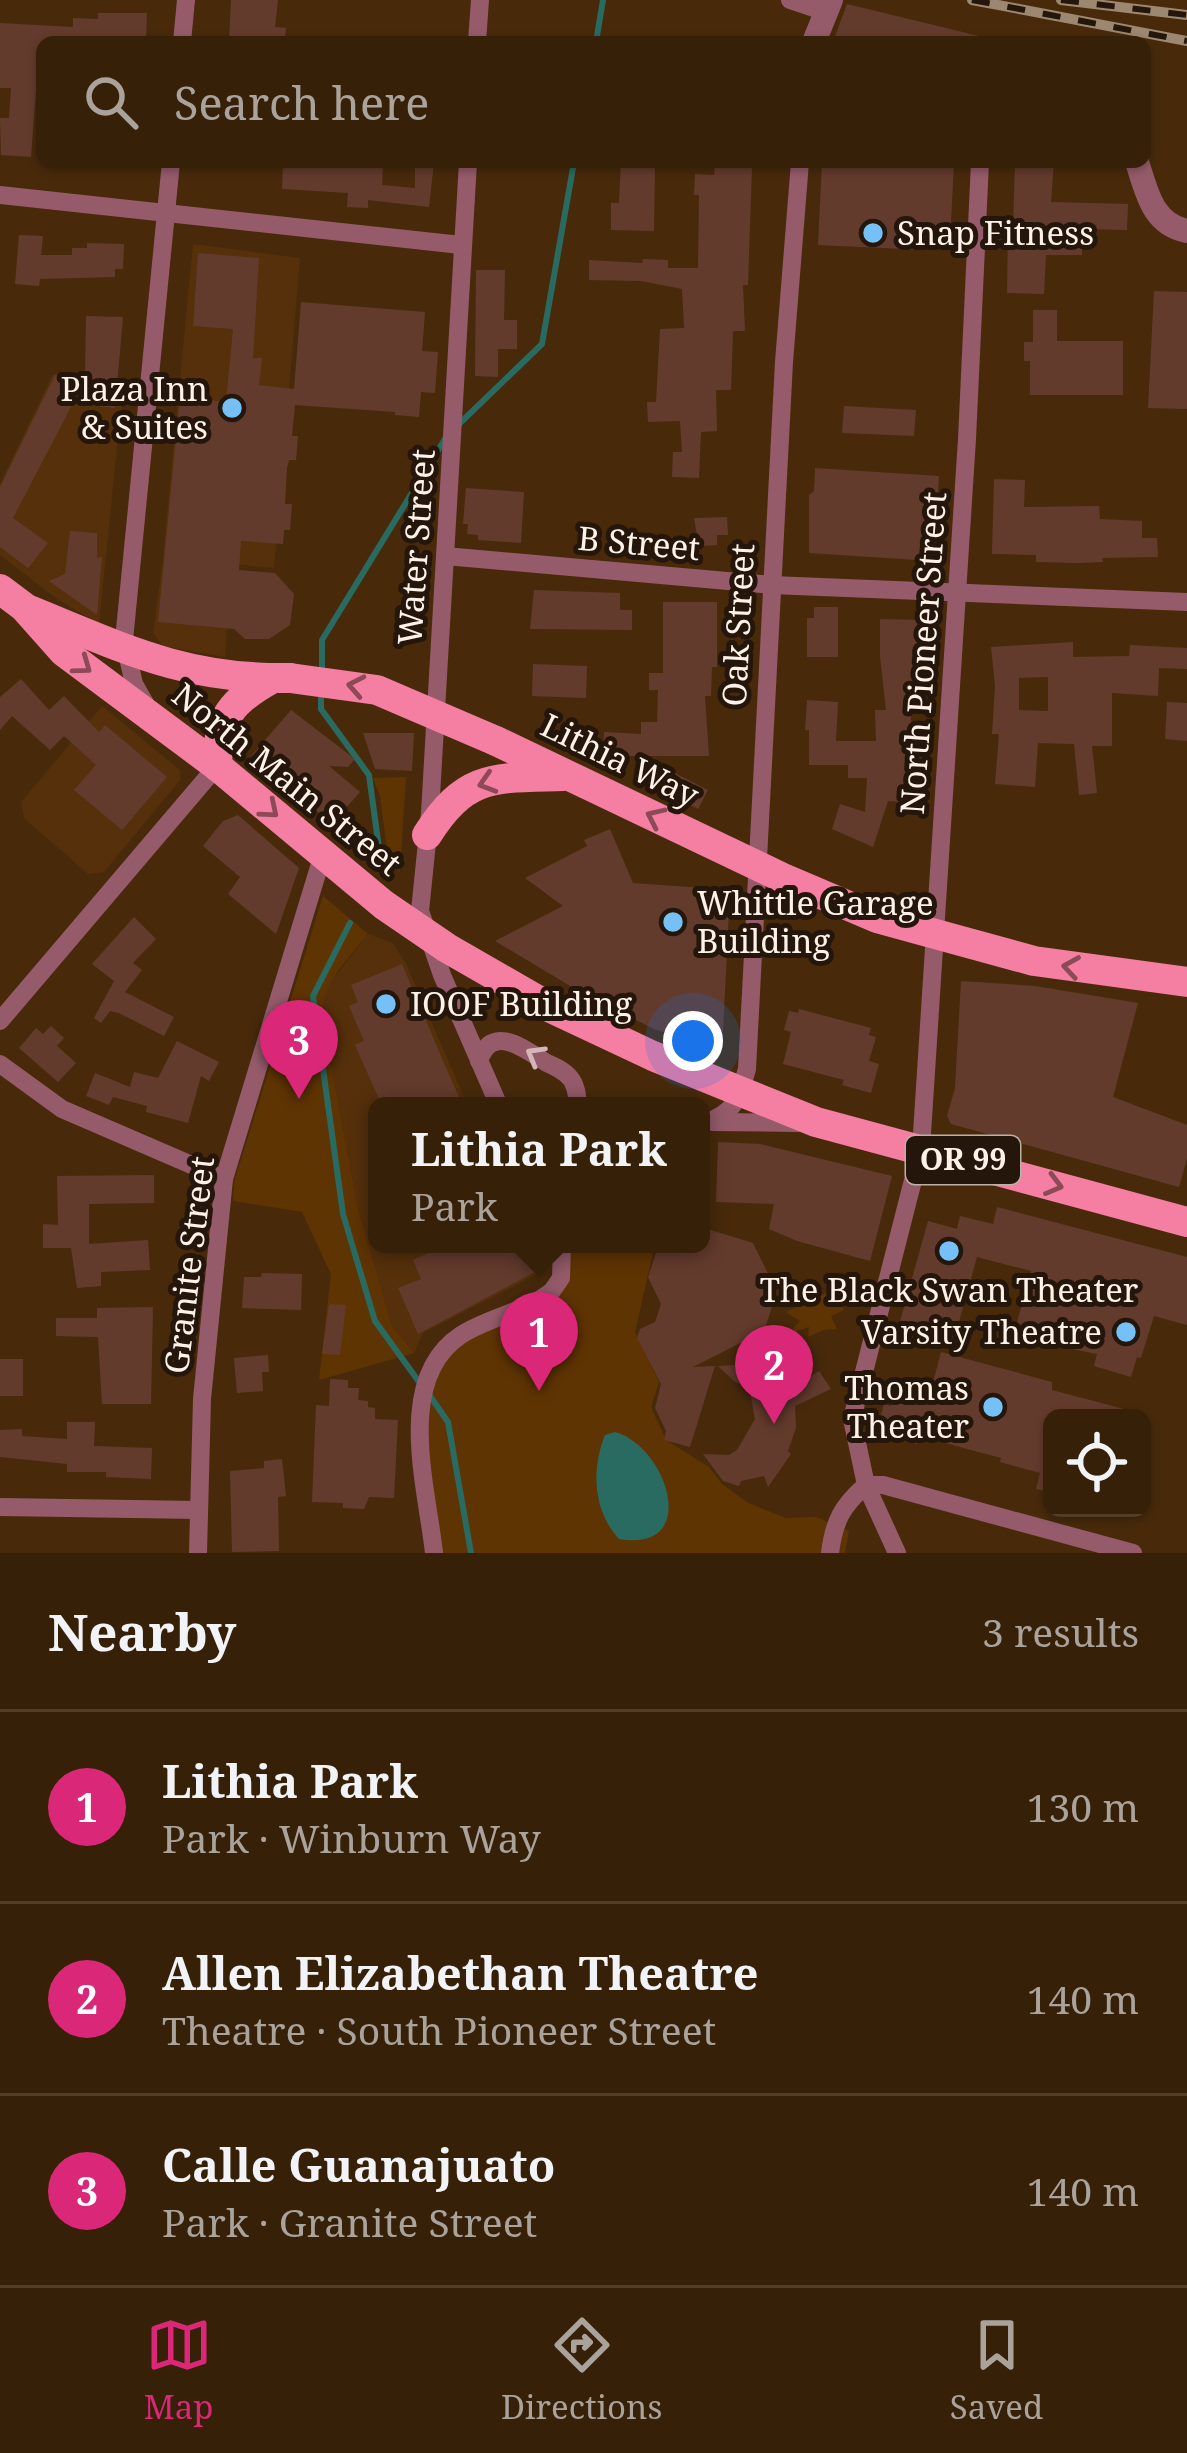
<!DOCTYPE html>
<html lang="en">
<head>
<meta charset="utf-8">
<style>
  body { margin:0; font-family:"Noto Serif",serif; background:#3d2812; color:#f1f3f6 }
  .controls { position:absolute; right:36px; bottom:36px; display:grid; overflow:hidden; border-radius:18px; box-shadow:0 3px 9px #0004 }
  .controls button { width:108px; height:108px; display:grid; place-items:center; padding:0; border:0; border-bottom:3px solid #503e29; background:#362008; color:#f1f3f6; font:60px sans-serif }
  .you { position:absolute; left:693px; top:1041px; width:42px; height:42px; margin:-30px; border:9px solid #fff; border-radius:50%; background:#1a73e8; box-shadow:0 0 0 18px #1a73e833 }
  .badge { display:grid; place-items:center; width:78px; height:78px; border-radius:50%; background:#db2777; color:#fff; font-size:39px; font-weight:700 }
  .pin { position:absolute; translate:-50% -99px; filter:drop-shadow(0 3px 6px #0008) }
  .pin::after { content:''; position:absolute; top:63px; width:42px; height:36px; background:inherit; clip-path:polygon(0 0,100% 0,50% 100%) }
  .popup { position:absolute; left:368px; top:1097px; width:342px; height:156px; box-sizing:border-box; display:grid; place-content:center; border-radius:18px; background:#362008; filter:drop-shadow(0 3px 9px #0005); font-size:39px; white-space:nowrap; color:#aaa39c }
  .popup b { font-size:45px; color:#f1f3f6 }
  .popup::after { content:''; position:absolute; left:50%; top:100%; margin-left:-24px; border:24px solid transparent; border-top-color:#362008 }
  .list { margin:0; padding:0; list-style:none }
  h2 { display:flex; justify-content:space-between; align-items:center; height:156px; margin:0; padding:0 48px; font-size:51px }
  h2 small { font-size:39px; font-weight:400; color:#aaa39c }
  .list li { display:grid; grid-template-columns:78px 1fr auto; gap:36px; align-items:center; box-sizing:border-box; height:192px; padding:0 48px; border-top:3px solid #503e29 }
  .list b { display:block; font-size:45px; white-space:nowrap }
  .list p { margin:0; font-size:39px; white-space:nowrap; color:#aaa39c }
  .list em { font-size:39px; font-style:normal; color:#aaa39c }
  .icon { flex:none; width:66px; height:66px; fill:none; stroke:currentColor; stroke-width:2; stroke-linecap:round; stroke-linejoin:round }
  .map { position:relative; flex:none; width:1187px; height:1553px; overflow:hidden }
  .search { position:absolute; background:#362008; box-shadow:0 3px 9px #0004; left:36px; right:36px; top:36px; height:132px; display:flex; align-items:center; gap:30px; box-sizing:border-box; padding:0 42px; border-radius:18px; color:#aaa39c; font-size:45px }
  .sheet { height:732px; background:#362008 }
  nav { display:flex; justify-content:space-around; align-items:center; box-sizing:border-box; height:168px; border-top:3px solid #503e29; background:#362008; font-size:33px; color:#aaa39c }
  nav a { display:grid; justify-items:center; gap:6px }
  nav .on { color:#db2777 }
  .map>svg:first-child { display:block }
  .built { fill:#55300b }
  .green { fill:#5f3403 }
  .water { fill:#296b61 }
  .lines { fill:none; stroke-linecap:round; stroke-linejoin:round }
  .stream { stroke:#296b61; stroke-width:6 }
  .building { fill:#633b2c; fill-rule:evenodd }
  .minor { stroke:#955b6b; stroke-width:18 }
  .tertiary { stroke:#955b6b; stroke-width:24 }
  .primary { stroke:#f57ea3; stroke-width:30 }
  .rail-casing { stroke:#9c8771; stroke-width:10 }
  .rail { stroke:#24160a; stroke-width:6; stroke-dasharray:18; stroke-linecap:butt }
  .primary-bridge { stroke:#f57ea3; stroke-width:30 }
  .oneway { stroke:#8c4a56 }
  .oneway2 { stroke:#d4b6b6 }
  .poi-dot { fill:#75c0f6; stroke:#24160a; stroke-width:4.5 }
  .labels { text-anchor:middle; stroke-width:10; stroke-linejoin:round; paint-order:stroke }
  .shield { fill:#24160a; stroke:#bdb0a5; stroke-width:3 }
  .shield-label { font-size:30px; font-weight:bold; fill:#fef2e8 }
  .poi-label { font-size:33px; fill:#fef2e8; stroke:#24160a; text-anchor:start }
  .street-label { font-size:33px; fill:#fef2e8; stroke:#24160a }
</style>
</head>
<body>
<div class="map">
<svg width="1187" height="1553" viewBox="0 0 1187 1553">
  <rect width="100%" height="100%" fill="#482a0b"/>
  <g class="built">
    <path d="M193 244 300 258 274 568 231 564 225 657 163 646 153 633 163 559 192 562 163 557Z"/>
    <path d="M53 374 124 379 99 624 57 599 0 555V484Z"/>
    <path d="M102 706 180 770V780L104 872 88 874 24 818 21 802Z"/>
    <path d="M368 934 393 943 406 964 468 1106H377V1244H529L541 1272 423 1333 414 1353 392 1326 358 1208 322 1016V998L327 987Z"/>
  </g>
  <g class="green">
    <path d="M406 777 400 871 389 864 380 796 373 778Z"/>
    <path d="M323 896 368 934C348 959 322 983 322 1016L358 1208 392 1326 414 1353 319 1380 331 1274 302 1212 233 1201 234 1182Z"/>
    <path d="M566 1244H655L635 1332 659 1382 651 1407 666 1440 709 1467 722 1484 748 1503 786 1518 816 1517 849 1531 845 1553H434L425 1379 447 1347 543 1298Z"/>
    <path d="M844 1284 848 1294 829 1307 842 1304 844 1310 831 1316 837 1329 823 1330 808 1337 809 1327 794 1332 793 1328 800 1321 786 1312Z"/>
  </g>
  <path class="water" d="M615 1432C667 1446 702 1553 619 1539 593 1511 591 1469 605 1435Z"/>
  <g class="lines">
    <g class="stream">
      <path d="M596 42 603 0"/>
      <path d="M458 425 542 344 574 162"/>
      <path d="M322 673V640L448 434"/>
      <path d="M321 692V709L369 775 381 863"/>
      <path d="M350 923 313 996 343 1214 375 1321 422 1386"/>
      <path d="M430 1396 448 1422 471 1553"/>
    </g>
  </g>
  <g class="building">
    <path d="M231 0H278L275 27 286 28 285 42H229Z"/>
    <path d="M847 4 979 36 978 42H833Z"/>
    <path d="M98 13H147L146 42H42V91H36L31 157 1 155 0 118H9L11 88H0V23L73 27V18L98 19Z"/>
    <path d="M283 162H376L375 166H383L382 185 415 188V162H434L429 207 368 200V208L347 207 348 193 282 189Z"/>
    <path d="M621 162H655L654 231 611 230V203H619Z"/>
    <path d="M822 162H954L950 242 926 241V250L818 245Z"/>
    <path d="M1015 162H1054L1051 202 1128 204 1127 230 1082 229V255H1046L1044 294 1007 293 1008 228H1013Z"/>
    <path d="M715 163 752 166 748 285H743L745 331H733L731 390H716L717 431 701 432 699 478 672 477 673 452H682L680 421 648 422 647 402H656L660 329 684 328 682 289 641 281 589 280V260L642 263 643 259 668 260V268H698L699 195H694L695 174 714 175Z"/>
    <path d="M19 235 43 236 41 255H72V248H87V243L124 244 123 269H115V277L40 279 39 286 15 284Z"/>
    <path d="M198 253 259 258 253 358H262L259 385 294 389 301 302 425 312 422 351 438 352 435 393 421 392 419 417 395 415V412L295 405 292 436H298L296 460H289L287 468 285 504H292L290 530H284L283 544 241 541 239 570 275 573 294 594 290 625 269 639H245L234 629 158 622 180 397 226 402 233 329 193 326Z"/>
    <path d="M476 270H505L504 320H517V349H498V377L475 376Z"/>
    <path d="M1154 291 1187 292V409L1148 408Z"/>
    <path d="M1033 310H1057V341H1123V395H1030V361H1024V342H1033Z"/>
    <path d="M86 316 123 317 115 408 73 403 13 518 48 543 28 568 0 547V487L55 375 85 378Z"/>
    <path d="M844 406 916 410 914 436 842 433Z"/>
    <path d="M815 468 939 476 933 561 809 553V495L814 491Z"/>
    <path d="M994 479 1025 480 1024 507 1099 506 1100 519 1142 521V538H1157L1158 557 1102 558 1103 562 1078 563 1036 562V555L992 554Z"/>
    <path d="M466 488 524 492 521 543 478 540V535L467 534 468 524H463Z"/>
    <path d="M727 517 728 535H717V545L699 546 694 518Z"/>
    <path d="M70 531 97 533V558L102 557 97 615 49 581 65 574Z"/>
    <path d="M534 590 620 593V610H632V630L530 629Z"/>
    <path d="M663 602H717V667H712L711 696H705L709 756H603L604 732 641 734V722H657L658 690H649V673H663Z"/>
    <path d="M814 607H838V657H807V618H814Z"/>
    <path d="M880 619 919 620 918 673 923 672 925 690 911 691V754L918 753V803L888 801 873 847 832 829 840 804 865 812 867 778H848V765H809V730H805L807 700 838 702 836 741H876L875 710H886L880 656Z"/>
    <path d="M1073 642V657L1129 656 1130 645 1187 648V669L1159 668 1158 696 1112 693V746H1092L1097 793 1079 795 1074 744 1038 743 1035 787 995 784 999 734H992L995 686 991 647ZM1048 677V711L1019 710V678Z"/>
    <path d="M533 664 587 666 586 698 532 696Z"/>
    <path d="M21 679 49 710 64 696 99 732 105 725 167 777 122 830 74 790 96 765 64 736 50 750 12 716 0 730V697Z"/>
    <path d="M1167 702 1187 703V741L1165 739Z"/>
    <path d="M291 710 355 759 348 767 329 766 360 792 332 824 252 755Z"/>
    <path d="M363 733H414L412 771 375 769Z"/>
    <path d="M661 766 708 790 698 809 652 784Z"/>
    <path d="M238 815 299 868 276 934 228 894 240 877 203 846 223 821Z"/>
    <path d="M610 829 633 883 730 890 722 1052 654 1029 582 993 495 941 563 906 525 878 587 846 584 840Z"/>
    <path d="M134 917 156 939 133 963 142 970 125 992 174 1017 164 1036 119 1013 110 1011 101 1023 94 1018 114 981 92 964Z"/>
    <path d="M402 964 443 1061 463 1106H382L355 1045 364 1041 349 1006 358 1002 351 985Z"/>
    <path d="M961 981 1035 986 1138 1003 1113 1097 1187 1125V1159L1179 1187 951 1124 947 1116 955 1088Z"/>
    <path d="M799 1009 871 1028 869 1035 876 1037 869 1061 879 1064 871 1093 842 1085 844 1080 783 1064 791 1032 784 1030 789 1011 798 1013Z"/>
    <path d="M51 1026 64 1038 57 1046 76 1063 58 1082 19 1048 36 1028 43 1034Z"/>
    <path d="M177 1041 219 1062 209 1081 201 1076 188 1123 146 1112 147 1106 113 1097 109 1105 86 1096 95 1073 130 1087 134 1072 158 1078Z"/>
    <path d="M718 1142 760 1144 892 1176 870 1261 797 1241 769 1229 774 1204 716 1202Z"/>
    <path d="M154 1175V1203L89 1204V1244L148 1240 150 1270 101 1272V1286L77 1288 71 1248H43V1224L58 1225 57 1176Z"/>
    <path d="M997 1207 1187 1257V1325L1154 1316 1141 1358 1137 1357 1131 1377 1094 1366 1097 1354 1013 1337 1031 1271 977 1257 954 1340 899 1325 928 1221 957 1229 960 1216 993 1224Z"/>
    <path d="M701 1227 753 1243 777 1292 764 1331 693 1367 715 1366 690 1447 664 1440 666 1431 655 1408 661 1384 637 1338 640 1329 655 1322 661 1304 648 1277 659 1244H701Z"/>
    <path d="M448 1244H522L535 1272 418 1334 398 1288 421 1279 413 1260Z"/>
    <path d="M262 1273 302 1274 301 1310 242 1308 244 1277H261Z"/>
    <path d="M329 1304 346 1305 340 1355 322 1354Z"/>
    <path d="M153 1307 151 1404H102L98 1337 56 1336V1318H97V1308Z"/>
    <path d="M941 1352 1052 1382V1390L1139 1413V1418H1052V1493L1036 1489 1040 1473 1000 1462 1001 1458 919 1436 917 1444 876 1433 884 1404 891 1406 898 1381 931 1390Z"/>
    <path d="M268 1355 269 1372H262L263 1391 237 1393 234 1358Z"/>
    <rect x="0" y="1359" width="23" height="37"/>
    <path d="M764 1363 778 1368 776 1373 790 1388 819 1371 831 1389 795 1406 796 1428 788 1451 791 1454 768 1487 764 1476 741 1481 739 1486 723 1481 703 1454 729 1455 737 1450 755 1419 749 1387 735 1382 718 1366Z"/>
    <path d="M330 1379 348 1380V1388H359L358 1400 368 1401V1407L375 1408V1419L398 1420 394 1498 369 1497 364 1509 343 1508V1503L312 1502 316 1405 329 1406Z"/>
    <path d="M67 1422H95L94 1446 152 1448 151 1479 106 1477V1472H67V1464L0 1457V1430L22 1429V1436L67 1439Z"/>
    <path d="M282 1459 286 1496 278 1497 279 1551 232 1552 230 1471 264 1468V1461Z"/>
  </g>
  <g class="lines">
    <g class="minor">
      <path d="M790 0 826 12"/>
      <path d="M182 42 186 0"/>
      <path d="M477 42 480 0"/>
      <path d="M468 162 430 813 420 911 442 975 499 1106"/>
      <path d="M0 195 461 245"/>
      <path d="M445 556 772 585 1187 602"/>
      <path d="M146 705 134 684 124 640 171 162"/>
      <path d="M0 1021 217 766"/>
      <path d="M479 1061C492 1023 523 1048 547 1063 556 1067 565 1071 571 1079 577 1087 577 1096 578 1106"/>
      <path d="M0 1064 62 1109 224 1179"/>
      <path d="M706 1122C735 1113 739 1097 747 1069L784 362 800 162"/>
      <path d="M712 1122 798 1123"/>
      <path d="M866 1485H883L1133 1553"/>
      <path d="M866 1485 897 1553"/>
      <path d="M0 1507 199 1510"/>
      <path d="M198 1553 202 1399 224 1179 323 854"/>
      <path d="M434 1553C427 1487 394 1379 461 1335 489 1317 525 1312 552 1291L561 1278 562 1244"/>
      <path d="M830 1553C834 1521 842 1506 866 1485L852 1419 921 1149 967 439 980 162"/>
    </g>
    <g class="tertiary">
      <path d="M814 42 831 0"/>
      <path d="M1137 162C1147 192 1152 224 1187 231"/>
    </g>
    <g class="primary">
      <path d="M0 589 24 607 64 652 217 766 384 905 447 948 553 1009 653 1056 816 1122 1187 1222"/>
      <path d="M29 610C123 648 185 680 290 678"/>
      <path d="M496 741 783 878 877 918 1034 961 1187 982"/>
      <path d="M217 766C218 717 231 701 273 678"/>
      <path d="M427 835C466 773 495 778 563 776"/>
    </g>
    <defs>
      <g id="rail">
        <path d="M972 0 1187 41"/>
        <path d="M1061 0 1187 15"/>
      </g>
    </defs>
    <use href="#rail" class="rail-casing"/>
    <use href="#rail" class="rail"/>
    <path class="primary-bridge" d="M290 678 377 690 496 741"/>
  </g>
  <defs><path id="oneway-chevron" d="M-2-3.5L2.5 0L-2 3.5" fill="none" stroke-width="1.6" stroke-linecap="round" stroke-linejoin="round" transform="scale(3)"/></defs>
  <g class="oneway">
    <use href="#oneway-chevron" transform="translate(83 666) rotate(36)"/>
    <use href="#oneway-chevron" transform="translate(356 686) rotate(-169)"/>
    <use href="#oneway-chevron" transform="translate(487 783) rotate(163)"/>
    <use href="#oneway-chevron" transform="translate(270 810) rotate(40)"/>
    <use href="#oneway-chevron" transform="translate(655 817) rotate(-155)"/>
    <use href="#oneway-chevron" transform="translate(1071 967) rotate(-171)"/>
    <use href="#oneway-chevron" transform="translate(1054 1185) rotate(15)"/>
  </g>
  <use class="oneway2" href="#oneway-chevron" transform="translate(535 1055) rotate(-150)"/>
  <g class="poi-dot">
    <circle cx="873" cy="233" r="12"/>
    <circle cx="232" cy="408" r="12"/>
    <circle cx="673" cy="922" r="12"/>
    <circle cx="386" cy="1004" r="12"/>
    <circle cx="949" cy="1251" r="12"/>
    <circle cx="1126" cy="1332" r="12"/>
    <circle cx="993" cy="1407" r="12"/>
  </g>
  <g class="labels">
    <rect class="shield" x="906" y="1136" width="114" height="48" rx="9"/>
    <g class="shield-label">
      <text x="963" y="1170">OR 99</text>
    </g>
    <g class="poi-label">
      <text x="897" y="245">Snap Fitness</text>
      <text x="208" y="401" text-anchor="end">Plaza Inn<tspan x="208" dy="38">&amp; Suites</tspan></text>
      <text x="697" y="915">Whittle Garage<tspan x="697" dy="38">Building</tspan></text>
      <text x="410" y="1016">IOOF Building</text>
      <text x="949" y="1302" text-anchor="middle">The Black Swan Theater</text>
      <text x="1102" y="1344" text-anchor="end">Varsity Theatre</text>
      <text x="969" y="1400" text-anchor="end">Thomas<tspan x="969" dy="38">Theater</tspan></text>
    </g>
    <g class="street-label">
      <text transform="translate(639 543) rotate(5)" y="12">B Street</text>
      <text transform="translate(416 547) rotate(-86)" y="12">Water Street</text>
      <text transform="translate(738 625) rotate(-87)" y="12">Oak Street</text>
      <text transform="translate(923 653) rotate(-86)" y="12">North Pioneer Street</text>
      <text transform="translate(620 760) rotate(26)" y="12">Lithia Way</text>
      <text transform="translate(287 779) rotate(39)" y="12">North Main Street</text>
      <text transform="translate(189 1265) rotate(-83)" y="12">Granite Street</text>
    </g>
  </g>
</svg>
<div class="controls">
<button><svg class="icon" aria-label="locate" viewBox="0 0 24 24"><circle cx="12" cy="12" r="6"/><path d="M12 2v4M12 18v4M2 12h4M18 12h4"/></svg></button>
</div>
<div class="you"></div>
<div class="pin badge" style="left:539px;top:1391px">1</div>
<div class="popup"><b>Lithia Park</b>Park</div>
<div class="pin badge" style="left:774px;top:1424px">2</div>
<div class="pin badge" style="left:299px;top:1099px">3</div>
<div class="search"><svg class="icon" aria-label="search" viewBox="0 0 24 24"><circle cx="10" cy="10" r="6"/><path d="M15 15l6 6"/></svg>Search here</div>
</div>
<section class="sheet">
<h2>Nearby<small>3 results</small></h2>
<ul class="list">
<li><span class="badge">1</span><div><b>Lithia Park</b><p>Park · Winburn Way</p></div><em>130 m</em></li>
<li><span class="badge">2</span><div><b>Allen Elizabethan Theatre</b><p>Theatre · South Pioneer Street</p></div><em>140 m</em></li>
<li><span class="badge">3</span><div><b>Calle Guanajuato</b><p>Park · Granite Street</p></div><em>140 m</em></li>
</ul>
</section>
<nav>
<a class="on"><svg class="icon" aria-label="map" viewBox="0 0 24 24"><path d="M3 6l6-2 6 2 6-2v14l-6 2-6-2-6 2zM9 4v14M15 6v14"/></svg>Map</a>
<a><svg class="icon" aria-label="directions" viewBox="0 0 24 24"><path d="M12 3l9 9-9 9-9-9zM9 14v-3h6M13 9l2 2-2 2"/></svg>Directions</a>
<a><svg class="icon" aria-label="saved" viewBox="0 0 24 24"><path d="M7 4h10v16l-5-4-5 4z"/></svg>Saved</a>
</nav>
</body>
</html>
